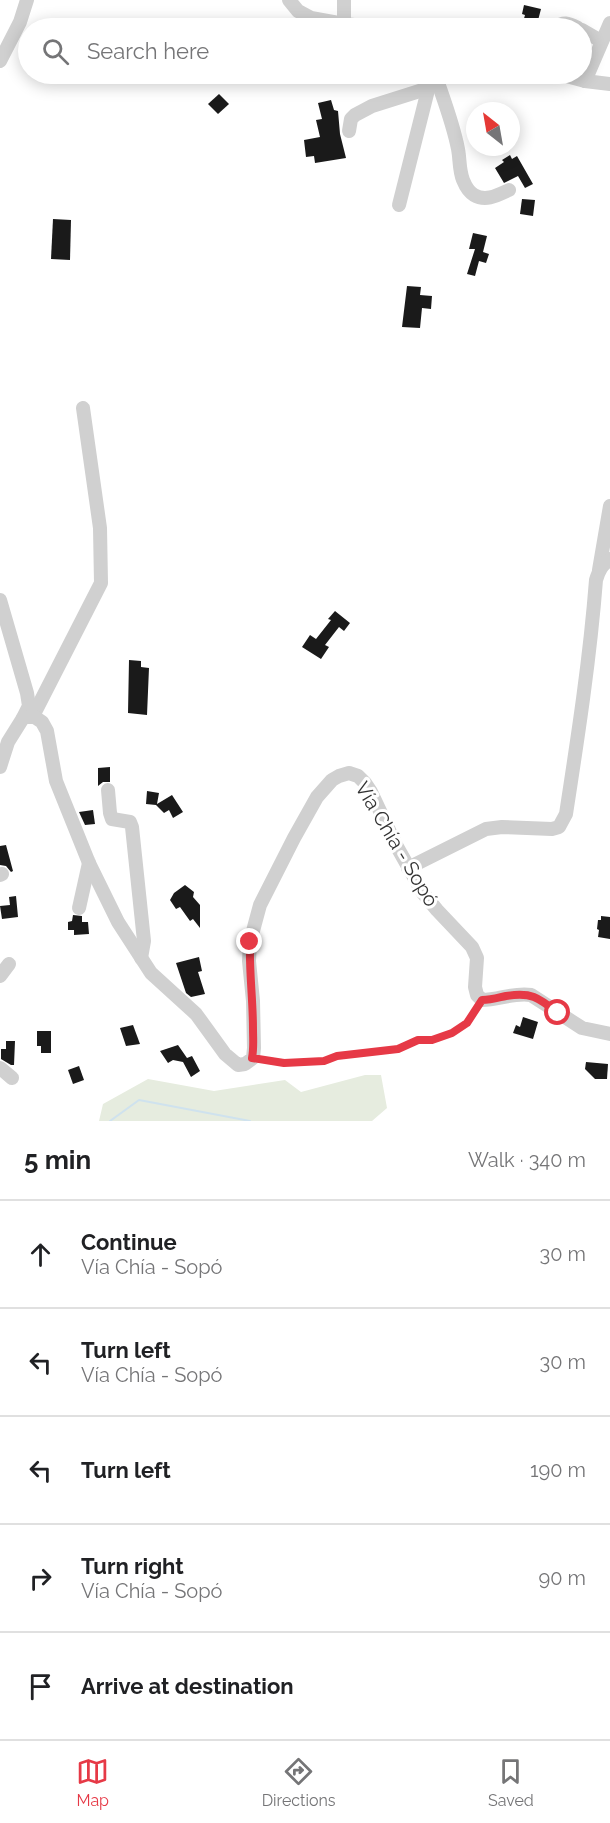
<!DOCTYPE html>
<html lang="en">
<head>
<meta charset="utf-8">
<style>
  body { margin:0; font-family:Raleway,sans-serif; background:#f2f2f2; color:#202124 }
  .compass { position:absolute; left:466px; top:102px; width:54px; height:54px; border-radius:50%; background:#fff; box-shadow:0 3px 15px #0003; rotate:329deg }
  .stop { position:absolute; width:18px; height:18px; margin:-14px; border:4px solid #e63946; border-radius:50%; background:#fff }
  .stop.end { background:#e63946; border-color:#fff; box-shadow:0 2px 6px #0008 }
  .list { margin:0; padding:0; list-style:none }
  h2 { display:flex; justify-content:space-between; align-items:center; height:78px; margin:0; padding:0 24px; font-size:26px }
  h2 small { font-size:20px; font-weight:400; color:#757577 }
  .list li { display:grid; grid-template-columns:39px 1fr auto; gap:18px; align-items:center; box-sizing:border-box; height:108px; padding:0 24px; border-top:2px solid #e0e0e0 }
  .list b { display:block; font-size:22px; white-space:nowrap }
  .list p { margin:0; font-size:20px; white-space:nowrap; color:#757577 }
  .list em { font-size:20px; font-style:normal; color:#757577 }
  .icon { flex:none; width:33px; height:33px; fill:none; stroke:currentColor; stroke-width:2; stroke-linecap:round; stroke-linejoin:round }
  .map { position:relative; flex:none; width:610px; height:1121px; overflow:hidden }
  .search { position:absolute; background:#fff; box-shadow:0 3px 15px #0003; left:18px; right:18px; top:18px; height:66px; display:flex; align-items:center; gap:15px; box-sizing:border-box; padding:0 21px; border-radius:33px; color:#757577; font-size:22px }
  .sheet { height:618px; background:#fff }
  nav { display:flex; justify-content:space-around; align-items:center; box-sizing:border-box; height:84px; border-top:2px solid #e0e0e0; background:#fff; font-size:16px; color:#757577 }
  nav a { display:grid; justify-items:center; gap:3px }
  nav .on { color:#e63946 }
  .map>svg:first-child { display:block }
  .green { fill:#e6ecdf }
  .lines { fill:none; stroke-linecap:round; stroke-linejoin:round }
  .stream { stroke:#cfe2ee; stroke-width:2 }
  .building { fill:#1a1a1a }
  .path { stroke:#cdcdcd; stroke-width:1.5; stroke-dasharray:3 3; stroke-linecap:butt }
  .minor { stroke:#d0d0d0; stroke-width:14 }
  .route { stroke:#e63946; stroke-width:8 }
  .labels { text-anchor:middle; stroke-width:6; stroke-linejoin:round; paint-order:stroke }
  .street-label { font-size:20px; fill:#333; stroke:#fff }
</style>
</head>
<body>
<div class="map">
<svg width="610" height="1121" viewBox="0 0 610 1121">
  <rect width="100%" height="100%" fill="#fff"/>
  <path class="green" d="M365 1075H381L387 1108 372 1121H99L103 1104 148 1079 214 1091 285 1080 301 1092Z"/>
  <g class="lines">
    <path class="stream" d="M110 1121 139 1100 250 1121"/>
  </g>
  <g class="building">
    <path d="M524 5 541 9 536 28 527 27 529 23 523 22 525 15 522 14Z"/>
    <path d="M219 94 229 104 218 114 208 104Z"/>
    <path d="M331 100 334 110 338 111 340 134 346 158 315 163 314 156 306 157 304 140 320 137 316 120 322 119 318 103Z"/>
    <path d="M510 155 512 159 517 156 533 184 525 188 518 176 504 183 495 168 504 162 502 160Z"/>
    <path d="M522 199 535 200 533 216 520 214Z"/>
    <path d="M53 219 71 220 70 260 51 259Z"/>
    <path d="M473 233 487 236 483 252 489 254 486 263 479 261 475 276 467 274 475 249H469Z"/>
    <path d="M407 286 421 287 420 295 432 296 431 309 422 308 420 328 402 327Z"/>
    <path d="M335 611 350 623 344 631 339 627 325 645 329 647 321 659 302 647 310 635 316 639 331 620 328 619Z"/>
    <path d="M129 660 141 661V667L149 668 147 715 128 713Z"/>
    <path d="M110 767V782H103L98 786V768Z"/>
    <path d="M147 791 159 793 157 804 172 795 183 812 173 818 169 810 164 813 156 805 146 804Z"/>
    <path d="M93 810 95 824 85 825 79 812Z"/>
    <path d="M6 845 13 871 11 872 6 866 0 865V846Z"/>
    <path d="M185 885 194 892 193 897 200 905V928L193 919 190 921 180 907 176 909 170 900 174 893Z"/>
    <path d="M16 896 18 917 2 919 0 906 10 905 9 897Z"/>
    <path d="M73 915 82 916V922H88L89 934 74 935V930H68V922L72 921Z"/>
    <path d="M601 916 610 917V939L598 937 599 930 597 929 598 920H601Z"/>
    <path d="M199 957 202 971 198 972 205 994 191 997 186 993 176 963Z"/>
    <path d="M523 1017 538 1022 533 1039 513 1033 516 1025 520 1027Z"/>
    <path d="M133 1025 140 1044 126 1046 120 1028Z"/>
    <path d="M37 1031H51V1053H41V1046H37Z"/>
    <path d="M6 1041H15L14 1065H11L1 1059V1049H6Z"/>
    <path d="M178 1045 187 1058 192 1056 200 1071 191 1077 183 1062 173 1060 168 1063 160 1051Z"/>
    <path d="M586 1062 608 1064 607 1079H595L585 1069Z"/>
    <path d="M79 1066 84 1080 73 1084 68 1070Z"/>
  </g>
  <g class="lines">
    <path class="path" d="M265 1060 284 1063 324 1061 337 1056 398 1049 418 1040 432 1039 452 1033 467 1023 476 1009"/>
    <g class="minor">
      <path d="M289 0 298 11 311 18 344 24 385 28 441 25 460 28"/>
      <path d="M344 0V24"/>
      <path d="M554 28C564 21 568 23 578 28"/>
      <path d="M582 30 601 41"/>
      <path d="M0 61 20 22 27 0"/>
      <path d="M435 74C443 98 453 123 458 149 460 159 459 170 463 180 465 185 469 192 474 195 486 202 498 195 509 190"/>
      <path d="M559 74 585 81 610 84"/>
      <path d="M585 81 610 23"/>
      <path d="M349 131 351 119 355 115 372 106 429 88"/>
      <path d="M399 205 432 74"/>
      <path d="M599 570 610 506"/>
      <path d="M0 600 27 693 29 706 23 718"/>
      <path d="M33 716 101 583 100 528 83 408"/>
      <path d="M0 767 8 742 23 718 33 716 42 722 47 731 56 781 89 863 118 922 151 973 196 1014 225 1054 238 1065 245 1064 253 1058 254 1048 253 1001 249 961 250 942 260 905 294 838 317 797 332 780 339 776 349 773 358 776 365 783 371 792 396 845 423 893 437 910 472 947 477 958 475 987 477 995 482 1000C499 1000 514 992 531 995L582 1028 610 1034"/>
      <path d="M108 790 110 813 112 819 130 822 132 827 144 941 141 958"/>
      <path d="M408 868 486 829 502 827 552 829 559 827 566 814C578 736 590 658 596 580 599 570 602 565 610 559"/>
      <path d="M0 875 2 874"/>
      <path d="M79 908 89 863"/>
      <path d="M0 976 9 964"/>
      <path d="M0 1068 12 1078"/>
    </g>
  </g>
  <g class="lines">
    <path class="route" d="M250 942C249 971 253 1000 253 1029 253 1039 254 1048 252 1058L284 1063 324 1061 337 1056 398 1049 418 1040H432L452 1033 467 1023 482 1000C491 1000 497 998 506 996 531 992 538 997 558 1013"/>
  </g>
  <g class="labels">
    <g class="street-label">
      <text transform="translate(397 844) rotate(59)" y="7">Vía Chía - Sopó</text>
    </g>
  </g>
</svg>
<svg class="compass" viewBox="-18 -18 36 36"><path d="M0-13l5 13h-10z" fill="#e53935"/><path d="M0 13l5-13h-10z" fill="#757577"/></svg>
<div class="stop" style="left:558px;top:1013px"></div>
<div class="stop end" style="left:250px;top:942px"></div>
<div class="search"><svg class="icon" aria-label="search" viewBox="0 0 24 24"><circle cx="10" cy="10" r="6"/><path d="M15 15l6 6"/></svg>Search here</div>
</div>
<section class="sheet">
<h2>5 min<small>Walk · 340 m</small></h2>
<ul class="list">
<li><svg class="icon" aria-label="ahead" viewBox="0 0 24 24"><path d="M12 20V5M6 11l6-6 6 6"/></svg><div><b>Continue</b><p>Vía Chía - Sopó</p></div><em>30 m</em></li>
<li><svg class="icon" aria-label="left" viewBox="0 0 24 24"><path d="M17 20v-9H6M10 6l-5 5 5 5"/></svg><div><b>Turn left</b><p>Vía Chía - Sopó</p></div><em>30 m</em></li>
<li><svg class="icon" aria-label="left" viewBox="0 0 24 24"><path d="M17 20v-9H6M10 6l-5 5 5 5"/></svg><div><b>Turn left</b></div><em>190 m</em></li>
<li><svg class="icon" aria-label="right" viewBox="0 0 24 24"><path d="M7 20v-9h11M14 6l5 5-5 5"/></svg><div><b>Turn right</b><p>Vía Chía - Sopó</p></div><em>90 m</em></li>
<li><svg class="icon" aria-label="arrive" viewBox="0 0 24 24"><path d="M6 21V4h12l-3 4 3 4H6"/></svg><div><b>Arrive at destination</b></div></li>
</ul>
</section>
<nav>
<a class="on"><svg class="icon" aria-label="map" viewBox="0 0 24 24"><path d="M3 6l6-2 6 2 6-2v14l-6 2-6-2-6 2zM9 4v14M15 6v14"/></svg>Map</a>
<a><svg class="icon" aria-label="directions" viewBox="0 0 24 24"><path d="M12 3l9 9-9 9-9-9zM9 14v-3h6M13 9l2 2-2 2"/></svg>Directions</a>
<a><svg class="icon" aria-label="saved" viewBox="0 0 24 24"><path d="M7 4h10v16l-5-4-5 4z"/></svg>Saved</a>
</nav>
</body>
</html>
